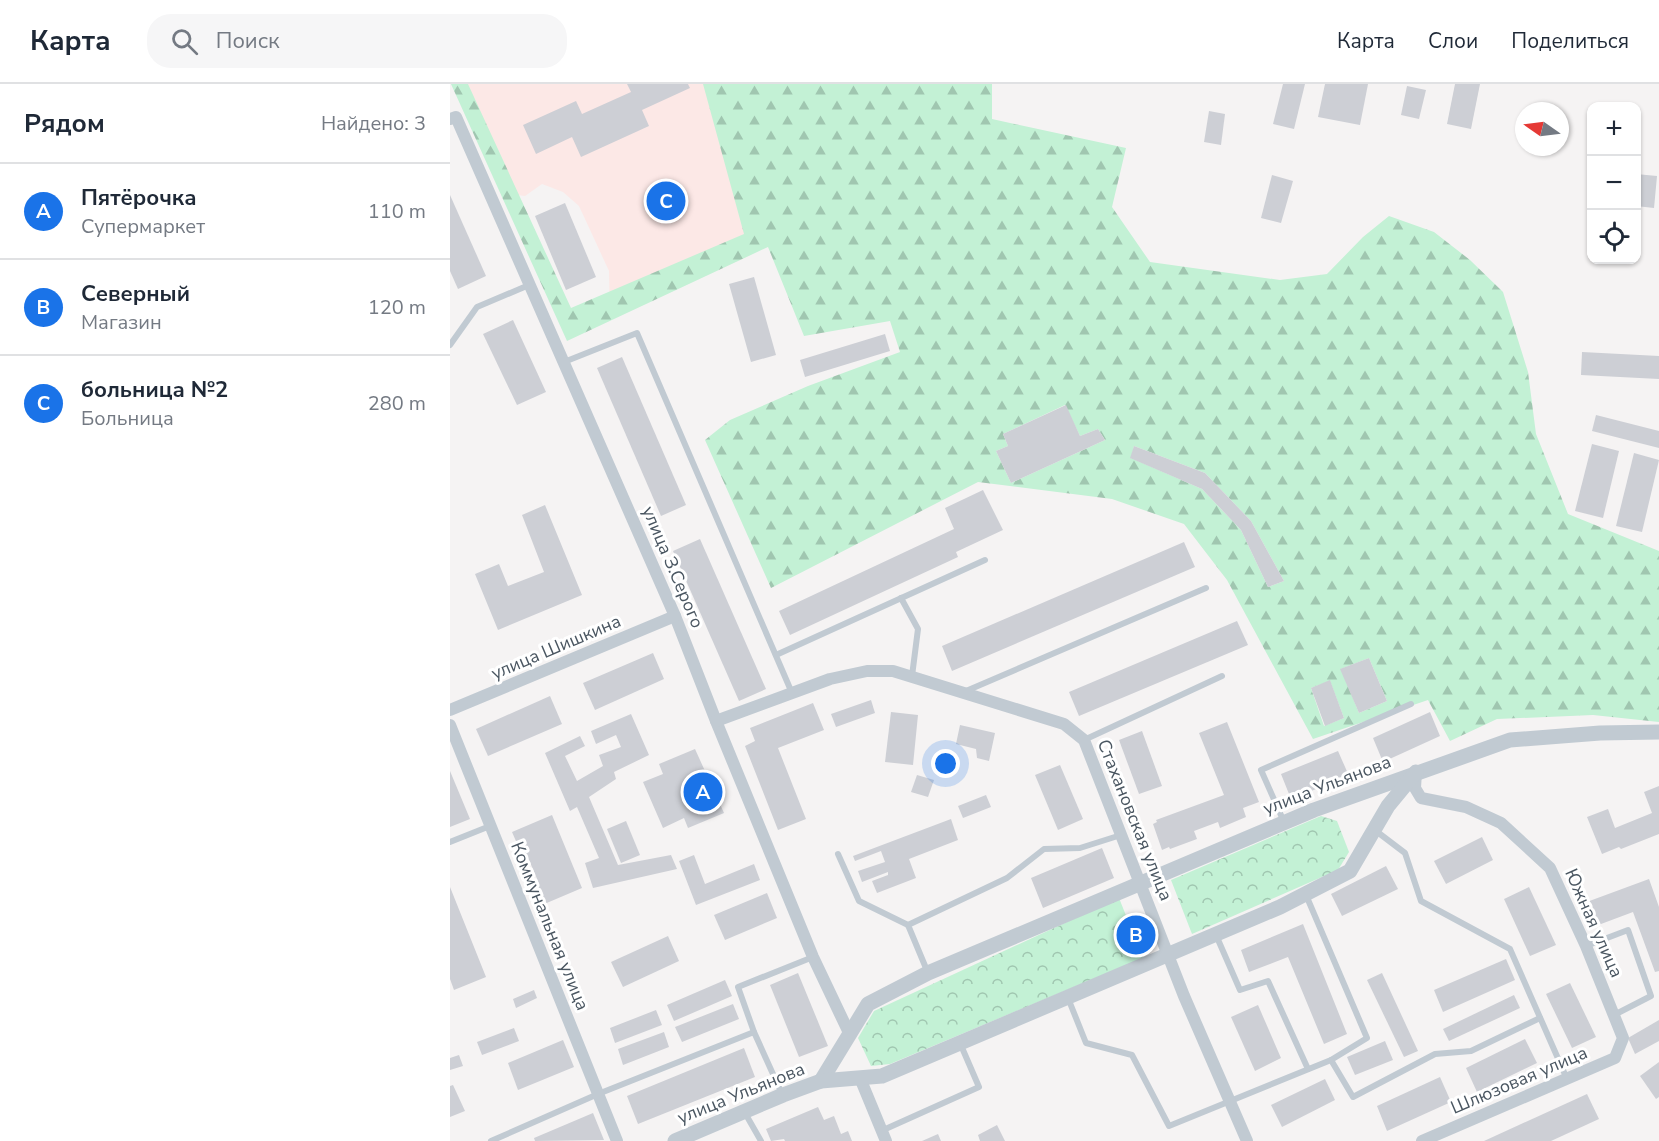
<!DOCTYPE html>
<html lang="ru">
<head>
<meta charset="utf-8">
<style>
  body { margin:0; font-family:"Nunito Sans",sans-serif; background:#f6f6f7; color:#1f2937 }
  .controls { position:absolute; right:18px; top:18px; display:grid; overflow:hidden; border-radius:12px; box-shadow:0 2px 4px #0004 }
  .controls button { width:54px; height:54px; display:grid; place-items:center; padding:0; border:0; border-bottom:2px solid #e0e1e3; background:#fff; color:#1f2937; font:30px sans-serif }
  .compass { position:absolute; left:1065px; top:18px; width:54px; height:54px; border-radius:50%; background:#fff; box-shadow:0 2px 4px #0004; rotate:284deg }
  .you { position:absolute; left:496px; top:680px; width:21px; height:21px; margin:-15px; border:4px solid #fff; border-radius:50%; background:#1a73e8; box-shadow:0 0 0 9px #1a73e833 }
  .badge { display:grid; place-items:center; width:39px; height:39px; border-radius:50%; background:#1a73e8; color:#fff; font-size:20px; font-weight:700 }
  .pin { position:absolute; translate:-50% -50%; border:3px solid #fff; box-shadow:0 2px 6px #0006 }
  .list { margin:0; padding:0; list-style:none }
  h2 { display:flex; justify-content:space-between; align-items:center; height:78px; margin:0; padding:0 24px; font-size:26px }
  h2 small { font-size:20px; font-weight:400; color:#747a83 }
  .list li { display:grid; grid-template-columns:39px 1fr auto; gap:18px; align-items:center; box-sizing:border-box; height:96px; padding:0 24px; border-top:2px solid #e0e1e3 }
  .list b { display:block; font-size:22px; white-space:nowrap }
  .list p { margin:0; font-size:20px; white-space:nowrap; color:#747a83 }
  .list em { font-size:20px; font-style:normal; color:#747a83 }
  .icon { flex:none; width:33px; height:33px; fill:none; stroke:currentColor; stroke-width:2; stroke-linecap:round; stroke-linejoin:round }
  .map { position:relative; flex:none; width:1209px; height:1057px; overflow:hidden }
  header { display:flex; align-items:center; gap:36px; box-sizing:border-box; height:84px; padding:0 30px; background:#fff; border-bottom:2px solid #e0e1e3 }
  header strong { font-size:28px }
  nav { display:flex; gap:33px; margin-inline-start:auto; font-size:21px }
  .search { width:420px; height:54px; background:#f6f6f7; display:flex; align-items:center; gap:15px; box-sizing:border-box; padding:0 21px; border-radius:24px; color:#747a83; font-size:22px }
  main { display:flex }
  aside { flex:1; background:#fff }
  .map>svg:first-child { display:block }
  .medical { fill:#fce8e6 }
  .forest { fill:url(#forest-firs); fill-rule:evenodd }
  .park { fill:url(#park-crowns) }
  .building { fill:#cdcfd5 }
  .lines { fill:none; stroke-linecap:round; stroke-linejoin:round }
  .service { stroke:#c1cad2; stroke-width:6 }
  .minor { stroke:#c1cad2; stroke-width:12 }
  .tertiary { stroke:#c1cad2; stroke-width:15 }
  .labels { text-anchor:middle; stroke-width:6; stroke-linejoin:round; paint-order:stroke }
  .street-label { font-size:18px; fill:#4a5661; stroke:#fff }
</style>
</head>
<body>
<header>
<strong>Карта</strong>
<div class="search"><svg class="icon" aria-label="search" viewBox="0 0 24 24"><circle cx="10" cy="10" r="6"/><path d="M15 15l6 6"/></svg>Поиск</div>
<nav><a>Карта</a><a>Слои</a><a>Поделиться</a></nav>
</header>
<main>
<aside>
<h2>Рядом<small>Найдено: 3</small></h2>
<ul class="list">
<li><span class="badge">A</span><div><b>Пятёрочка</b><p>Супермаркет</p></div><em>110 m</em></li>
<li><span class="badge">B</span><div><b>Северный</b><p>Магазин</p></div><em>120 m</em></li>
<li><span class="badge">C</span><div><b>больница №2</b><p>Больница</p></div><em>280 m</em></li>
</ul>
</aside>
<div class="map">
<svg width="1209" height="1057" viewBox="0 0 1209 1057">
  <defs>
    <pattern id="forest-firs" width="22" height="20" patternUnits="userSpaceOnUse" patternTransform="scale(1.5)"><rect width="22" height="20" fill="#c3f1d5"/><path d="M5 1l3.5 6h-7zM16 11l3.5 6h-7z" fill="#a0c6b0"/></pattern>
    <pattern id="park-crowns" width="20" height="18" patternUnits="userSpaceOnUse" patternTransform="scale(1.5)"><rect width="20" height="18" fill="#c3f1d5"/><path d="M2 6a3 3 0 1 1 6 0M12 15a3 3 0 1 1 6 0" fill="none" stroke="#a0c6b0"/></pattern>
  </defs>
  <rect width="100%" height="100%" fill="#f5f3f3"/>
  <path class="medical" d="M14 0H295L296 173 160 236 159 187 129 122 113 108 92 100 75 112 60 110Z"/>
  <path class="forest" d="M1 0H18L121 224 294 150 253 0H542V35L676 64 662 123 700 178 830 196 877 190 913 153 939 132 984 148 1020 176 1053 208 1078 288 1086 350 1118 430 1209 467V638L1143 631 1047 635 1000 657 978 616 863 655 777 496 734 440 662 415 528 398 321 504 255 356 280 336 358 302 450 268 440 237 354 252 318 163 117 257ZM615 321 630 352 648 345 655 356 561 399 546 367 558 362 553 350ZM684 362 755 389 801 437 834 497 818 503 791 446 752 405 681 374ZM919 574 937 617 909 629 891 585ZM880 597 894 634 874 642 861 604Z"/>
  <g class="park">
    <path d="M871 732 887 737 899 768 888 786 742 850 721 796Z"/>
    <path d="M669 814 693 874 440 980 421 982 408 954 424 927Z"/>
  </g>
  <g class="building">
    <path d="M177 0H238L240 4 192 26 199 42 131 73 122 53 86 70 73 41 126 17 132 30 181 8Z"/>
    <path d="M833 0H855L844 45 823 40Z"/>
    <path d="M875 0H918L910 41 868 33Z"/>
    <path d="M1005 0H1030L1021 45 997 40Z"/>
    <path d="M957 2 976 6 969 35 951 31Z"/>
    <path d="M759 27 775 30 771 61 754 58Z"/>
    <path d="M1186 90 1207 92 1204 124 1186 122Z"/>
    <path d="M822 91 843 97 831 139 811 134Z"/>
    <path d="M0 111 36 192 8 205 0 187Z"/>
    <path d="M115 119 146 193 116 206 85 132Z"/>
    <path d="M304 193 326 271 301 278 279 200Z"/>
    <path d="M63 236 96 308 67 321 33 250Z"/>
    <path d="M435 250 440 267 355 293 350 276Z"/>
    <path d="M1132 268 1209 272V295L1131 291Z"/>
    <path d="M172 273 236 421 211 432 147 284Z"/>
    <path d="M616 321 630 352 648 345 655 356 561 399 546 367 558 362 553 350Z"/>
    <path d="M1146 331 1209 347V364L1142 347Z"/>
    <path d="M1142 360 1169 367 1153 434 1125 427Z"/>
    <path d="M684 362 755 389 801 437 834 497 818 503 791 446 752 405 680 374Z"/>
    <path d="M1184 369 1209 376 1192 448 1166 442Z"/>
    <path d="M533 406 553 446 506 468 508 473 340 551 329 527 504 445 495 424Z"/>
    <path d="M95 421 132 511 48 546 25 490 49 480 58 502 94 488 72 431Z"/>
    <path d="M250 455 316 605 289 617 223 467Z"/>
    <path d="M734 458 745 483 502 587 492 562Z"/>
    <path d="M787 537 798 561 629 632 619 608Z"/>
    <path d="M203 569 214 595 145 626 133 599Z"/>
    <path d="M919 574 937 617 909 629 890 585Z"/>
    <path d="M880 596 894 634 875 642 861 604Z"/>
    <path d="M100 612 112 640 38 672 26 645Z"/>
    <path d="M421 616 425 629 386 643 381 630Z"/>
    <path d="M363 619 374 646 328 664 356 735 328 746 295 662 305 657 300 644Z"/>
    <path d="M441 628 468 631 463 681 435 678Z"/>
    <path d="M980 628 990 652 933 678 923 654Z"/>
    <path d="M181 630 199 671 164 688 166 695 139 713 168 781 221 771 227 785 143 804 135 779 149 774 127 723 120 727 95 669 130 652 135 662 115 672 127 697 153 682 149 671 171 663 166 651 146 660 141 647Z"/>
    <path d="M777 638 809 718 793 724 796 733 770 744 768 738 744 747 747 755 720 765 719 763 712 766 703 740 707 738 706 736 774 711 749 649Z"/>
    <path d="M510 641 545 649 539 677 527 674 526 665 506 660Z"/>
    <path d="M692 647 712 702 689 710 669 656Z"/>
    <path d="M245 665 274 729 238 744 234 734 213 744 193 698 213 690 209 680Z"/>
    <path d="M888 667 899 692 841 715 831 690Z"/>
    <path d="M610 681 633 735 608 746 585 691Z"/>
    <path d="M0 687 20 735 0 743Z"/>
    <path d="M467 691 484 696 478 713 461 708Z"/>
    <path d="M1209 702V750L1171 765 1169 763 1152 770 1137 733 1158 725 1165 744 1202 729 1194 708Z"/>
    <path d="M536 711 541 723 513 734 508 722Z"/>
    <path d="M102 731 132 804 92 821 83 799 88 797 76 769 72 771 62 748Z"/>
    <path d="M501 735 508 756 459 775 466 794 427 809 422 797 438 791V788L412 798 408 787 435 778 431 767 405 777 403 772Z"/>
    <path d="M176 737 190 771 171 779 157 745Z"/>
    <path d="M1032 753 1043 776 996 800 984 777Z"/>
    <path d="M652 764 664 794 593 824 581 794Z"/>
    <path d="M244 771 255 800 304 780 310 796 246 821 229 777Z"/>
    <path d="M936 782 948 805 892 832 881 810Z"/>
    <path d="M1199 795 1209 823V887L1205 888 1183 828 1143 843 1134 819Z"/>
    <path d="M0 803 36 893 4 906 0 895Z"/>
    <path d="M1079 803 1106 861 1080 872 1054 815Z"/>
    <path d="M317 809 327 834 275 856 264 831Z"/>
    <path d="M679 833 690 859 679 863 668 837Z"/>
    <path d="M853 840 897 950 874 960 838 873 799 888 791 866Z"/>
    <path d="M218 852 229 877 173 903 161 878Z"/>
    <path d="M1056 875 1065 896 993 928 984 906Z"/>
    <path d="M348 889 378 962 349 973 320 901Z"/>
    <path d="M932 889 968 967 954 973 917 896Z"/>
    <path d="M275 896 282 912 224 937 217 921Z"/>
    <path d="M1120 899 1146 953 1122 964 1096 910Z"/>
    <path d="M84 906 87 914 66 924 63 915Z"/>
    <path d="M1064 911 1070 924 999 957 993 945Z"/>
    <path d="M283 920 289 935 232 958 225 943Z"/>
    <path d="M808 921 831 974 805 987 781 933Z"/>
    <path d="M206 926 212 941 165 959 160 944Z"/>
    <path d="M1209 936V957L1185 970 1178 954Z"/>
    <path d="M64 944 69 957 32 971 27 958Z"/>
    <path d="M214 948 219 963 173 981 168 965Z"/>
    <path d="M1075 955 1087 979 1027 1008 1016 984Z"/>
    <path d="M113 956 124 983 68 1006 58 979Z"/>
    <path d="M935 957 943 976 905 991 897 973Z"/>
    <path d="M294 964 305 993 188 1040 177 1012Z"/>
    <path d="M9 971 13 982 0 986V974Z"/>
    <path d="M1209 978V1013L1206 1015 1190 992Z"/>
    <path d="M990 993 1001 1018 937 1047 927 1022Z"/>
    <path d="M875 995 885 1016 832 1043 821 1021Z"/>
    <path d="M3 1001 15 1027 0 1033V1002Z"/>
    <path d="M1137 1010 1149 1035 1101 1057H1034Z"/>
    <path d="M368 1023 374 1036 384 1032 391 1050 398 1047 402 1057H335L334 1055 321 1057 316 1045Z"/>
    <path d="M143 1029 154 1056 85 1057 84 1054Z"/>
    <path d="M547 1041 555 1057H530L528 1051Z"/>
    <path d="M488 1050 491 1057H472Z"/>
  </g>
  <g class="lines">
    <g class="service">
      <path d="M0 261 27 223 79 201"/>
      <path d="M114 278 187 249 342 609"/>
      <path d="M451 514 468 545 462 592"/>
      <path d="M326 571 535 476"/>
      <path d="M516 607 756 504"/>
      <path d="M634 656 772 592"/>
      <path d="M834 738 811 686 961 620"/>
      <path d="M926 747 955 769 971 817 1060 865 1117 995"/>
      <path d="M0 758 40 742"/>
      <path d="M388 770 409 817 458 841"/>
      <path d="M856 811 917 954 881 976"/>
      <path d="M766 851 790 906 818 897 858 985"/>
      <path d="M1136 862 1178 846 1201 912 1164 931"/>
      <path d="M478 889 458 841 557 794 594 765 630 764 671 751"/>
      <path d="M618 914 636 959 682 971 719 1042 881 976 903 1013 985 970 1021 967 1090 934"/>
      <path d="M304 948 288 903 363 873"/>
      <path d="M295 1029 311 1057"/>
      <path d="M431 1047 529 1003 510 959"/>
      <path d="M41 1057 148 1010 304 948 332 1010"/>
    </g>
    <g class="minor">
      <path d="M0 35 6 33 225 532 266 637 363 873 400 951"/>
      <path d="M0 626 225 532"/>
      <path d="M266 637 380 595 417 587H443L614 640 634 656 734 912 797 1057"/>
      <path d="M0 641 167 1057"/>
      <path d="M966 688 965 704 971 714 1016 723 1051 739 1100 784 1136 862 1173 954 1165 974 972 1057"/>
      <path d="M410 994 436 1057"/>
    </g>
    <g class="tertiary">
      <path d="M371 997 418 920 478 889 864 726 1060 656 1150 649 1209 648"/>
      <path d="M225 1057 333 1011 371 997 432 992 830 823 900 787 938 722 966 688"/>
    </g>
  </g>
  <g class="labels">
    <g class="street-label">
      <text transform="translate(223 483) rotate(67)" y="6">улица З.Серого</text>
      <text transform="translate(106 563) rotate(-23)" y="6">улица Шишкина</text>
      <text transform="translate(877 701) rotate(-21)" y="6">улица Ульянова</text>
      <text transform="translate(685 736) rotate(68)" y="6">Стахановская улица</text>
      <text transform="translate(1144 839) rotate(66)" y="6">Южная улица</text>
      <text transform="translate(100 842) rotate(68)" y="6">Коммунальная улица</text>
      <text transform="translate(1069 996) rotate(-23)" y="6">Шлюзовая улица</text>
      <text transform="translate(291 1009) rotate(-22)" y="6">улица Ульянова</text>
    </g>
  </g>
</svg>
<div class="controls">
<button>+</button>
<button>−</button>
<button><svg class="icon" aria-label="locate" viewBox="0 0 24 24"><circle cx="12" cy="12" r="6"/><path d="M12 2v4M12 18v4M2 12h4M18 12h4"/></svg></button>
</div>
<svg class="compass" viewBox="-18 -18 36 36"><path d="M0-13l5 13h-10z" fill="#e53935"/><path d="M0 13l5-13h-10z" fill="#747a83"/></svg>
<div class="you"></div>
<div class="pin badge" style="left:253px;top:708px">A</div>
<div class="pin badge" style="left:686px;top:851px">B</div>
<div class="pin badge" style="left:216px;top:117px">C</div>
</div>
</main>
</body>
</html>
